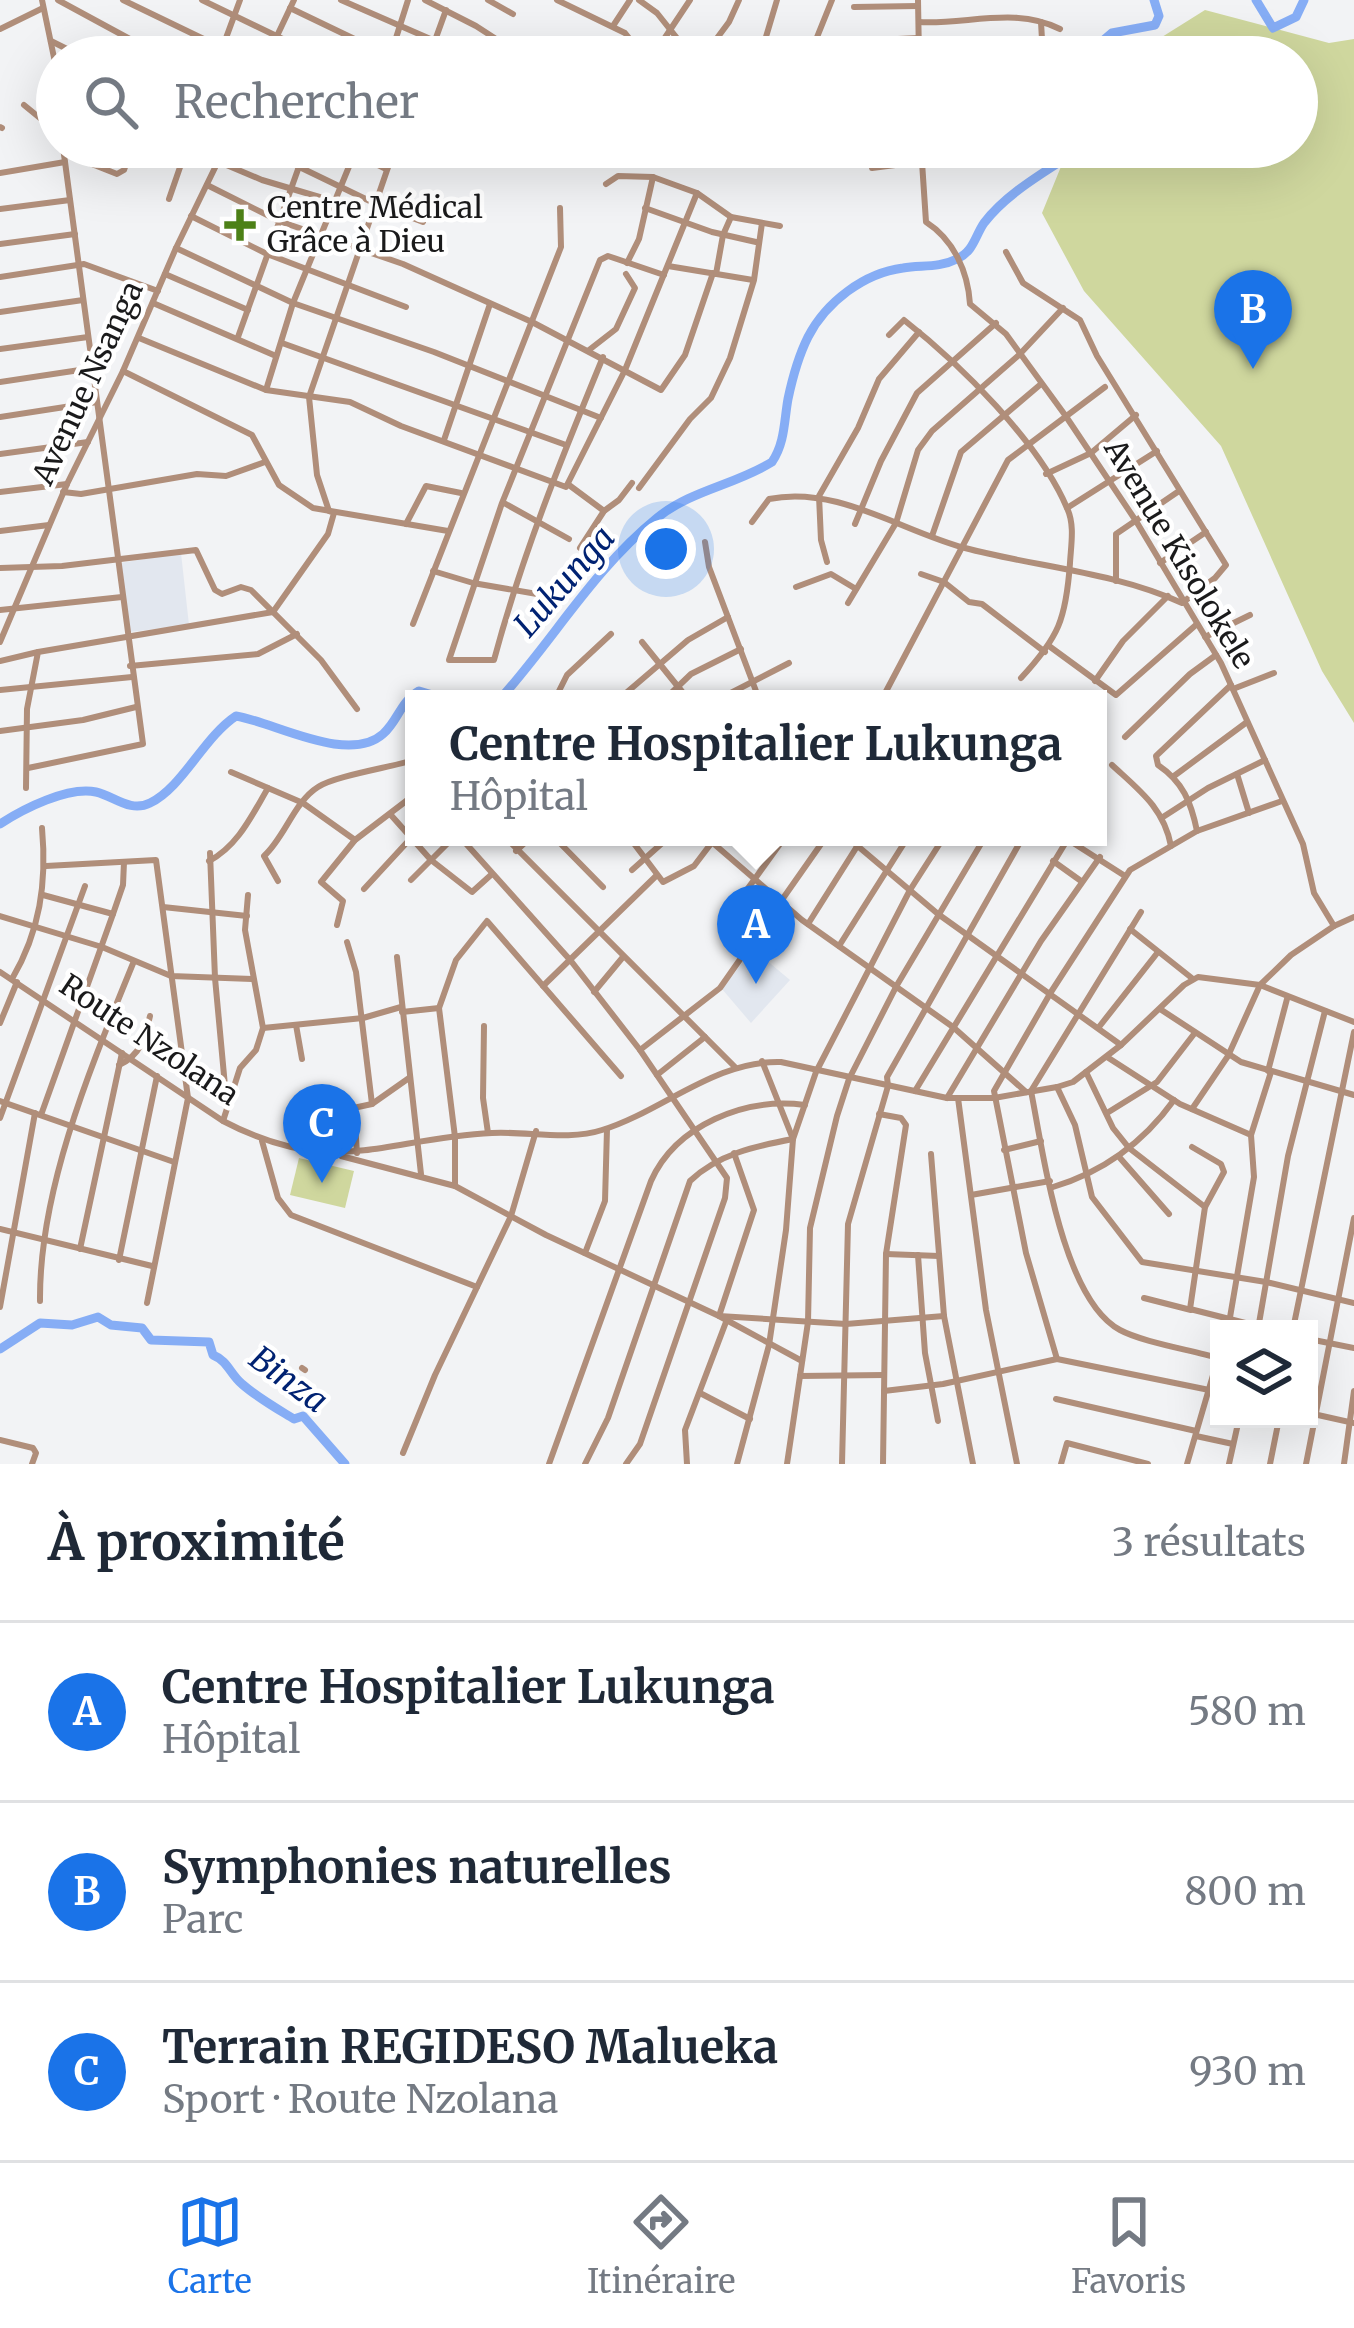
<!DOCTYPE html>
<html lang="fr">
<head>
<meta charset="utf-8">
<style>
  body { margin:0; font-family:Merriweather,serif; background:#f6f6f7; color:#1f2937 }
  .controls { position:absolute; right:36px; bottom:36px; display:grid; overflow:hidden; border-radius:0px; box-shadow:0 12px 48px #0002 }
  .controls button { width:108px; height:108px; display:grid; place-items:center; padding:0; border:0; border-bottom:3px solid #e0e1e3; background:#fff; color:#1f2937; font:60px sans-serif }
  .you { position:absolute; left:666px; top:549px; width:42px; height:42px; margin:-30px; border:9px solid #fff; border-radius:50%; background:#1a73e8; box-shadow:0 0 0 18px #1a73e833 }
  .badge { display:grid; place-items:center; width:78px; height:78px; border-radius:50%; background:#1a73e8; color:#fff; font-size:39px; font-weight:700 }
  .pin { position:absolute; translate:-50% -99px; filter:drop-shadow(0 3px 6px #0008) }
  .pin::after { content:''; position:absolute; top:63px; width:42px; height:36px; background:inherit; clip-path:polygon(0 0,100% 0,50% 100%) }
  .popup { position:absolute; left:405px; top:690px; width:702px; height:156px; box-sizing:border-box; display:grid; place-content:center; border-radius:0px; background:#fff; filter:drop-shadow(0 3px 9px #0005); font-size:39px; white-space:nowrap; color:#747a83 }
  .popup b { font-size:45px; color:#1f2937 }
  .popup::after { content:''; position:absolute; left:50%; top:100%; margin-left:-24px; border:24px solid transparent; border-top-color:#fff }
  .list { margin:0; padding:0; list-style:none }
  h2 { display:flex; justify-content:space-between; align-items:center; height:156px; margin:0; padding:0 48px; font-size:51px }
  h2 small { font-size:39px; font-weight:400; color:#747a83 }
  .list li { display:grid; grid-template-columns:78px 1fr auto; gap:36px; align-items:center; box-sizing:border-box; height:180px; padding:0 48px; border-top:3px solid #e0e1e3 }
  .list b { display:block; font-size:45px; white-space:nowrap }
  .list p { margin:0; font-size:39px; white-space:nowrap; color:#747a83 }
  .list em { font-size:39px; font-style:normal; color:#747a83 }
  .icon { flex:none; width:66px; height:66px; fill:none; stroke:currentColor; stroke-width:2; stroke-linecap:round; stroke-linejoin:round }
  .map { position:relative; flex:none; width:1354px; height:1464px; overflow:hidden }
  .search { position:absolute; background:#fff; box-shadow:0 12px 48px #0002; left:36px; right:36px; top:36px; height:132px; display:flex; align-items:center; gap:30px; box-sizing:border-box; padding:0 42px; border-radius:66px; color:#747a83; font-size:45px }
  .sheet { height:696px; background:#fff }
  nav { display:flex; justify-content:space-around; align-items:center; box-sizing:border-box; height:168px; border-top:3px solid #e0e1e3; background:#fff; font-size:33px; color:#747a83 }
  nav a { display:grid; justify-items:center; gap:6px }
  nav .on { color:#1a73e8 }
  .map>svg:first-child { display:block }
  .built { fill:#e2e7ef }
  .green { fill:#cfd79e }
  .lines { fill:none; stroke-linecap:round; stroke-linejoin:round }
  .river { stroke:#86adf5; stroke-width:9 }
  .street { stroke:#b08e7a; stroke-width:6 }
  .poi-dot { fill:#4d8117; stroke:#fff; stroke-width:4.5 }
  .labels { text-anchor:middle; stroke-width:9; stroke-linejoin:round; paint-order:stroke }
  .poi-label { font-size:30px; fill:#1a1a1b; stroke:#fff; text-anchor:start }
  .street-label { font-size:30px; fill:#1a1a1b; stroke:#fff }
  .water-label { font-size:33px; font-style:italic; fill:#002272; stroke:#fff }
</style>
</head>
<body>
<div class="map">
<svg width="1354" height="1464" viewBox="0 0 1354 1464">
  <rect width="100%" height="100%" fill="#f2f3f5"/>
  <g class="built">
    <path d="M181 553 189 625 130 632 120 563Z"/>
    <path d="M753 949 790 980 751 1023 722 989Z"/>
  </g>
  <g class="green">
    <path d="M1205 10 1329 43 1354 39V723L1322 671 1221 446 1084 291 1042 213 1069 147H1297V57H1130Z"/>
    <path d="M299 1158 354 1171 345 1208 290 1195Z"/>
  </g>
  <g class="lines">
    <g class="river">
      <path d="M1256 0 1273 28 1296 17 1304 0"/>
      <path d="M1084 57 1112 33 1155 25 1159 16 1154 0"/>
      <path d="M500 699C554 639 593 570 657 518 691 490 735 485 772 462 785 443 784 421 788 399 792 380 799 355 808 337 826 302 864 273 903 268 922 265 939 268 957 259 974 251 975 236 984 223 1006 194 1043 173 1072 154L1074 147"/>
      <path d="M0 824C23 809 68 786 96 792 114 796 130 813 150 803 182 788 204 737 236 716 274 722 348 765 383 734 398 721 400 702 419 691L446 699"/>
      <path d="M0 1349 40 1323 72 1325 98 1317 111 1325 142 1328 151 1340 209 1342 213 1355C228 1361 230 1374 242 1384 258 1398 276 1408 294 1419L303 1416 345 1464"/>
    </g>
    <g class="street">
      <path d="M42 0 57 72"/>
      <path d="M58 0 163 57"/>
      <path d="M123 0 241 57"/>
      <path d="M202 0 320 57"/>
      <path d="M341 0 435 41 459 57"/>
      <path d="M425 0 476 26 524 57"/>
      <path d="M488 0 513 14"/>
      <path d="M557 0 625 33 644 57"/>
      <path d="M639 0 657 13 692 57"/>
      <path d="M918 0 919 57"/>
      <path d="M854 7 918 6"/>
      <path d="M290 8 392 57"/>
      <path d="M919 22C966 25 1015 6 1060 29"/>
      <path d="M1041 22 1043 57"/>
      <path d="M613 26 630 0"/>
      <path d="M0 29 43 8"/>
      <path d="M51 41 83 57"/>
      <path d="M835 42 919 38"/>
      <path d="M219 57 240 0"/>
      <path d="M267 57 294 0"/>
      <path d="M390 57 408 0"/>
      <path d="M429 57 446 10"/>
      <path d="M652 57 690 0"/>
      <path d="M703 57 729 22 739 0"/>
      <path d="M760 57 777 0"/>
      <path d="M809 57 832 0"/>
      <path d="M24 105 57 132"/>
      <path d="M0 127 2 128"/>
      <path d="M184 147 262 180 333 201"/>
      <path d="M258 147 376 204 423 222"/>
      <path d="M342 147 386 169"/>
      <path d="M425 147 426 149"/>
      <path d="M775 147V149"/>
      <path d="M921 147 926 222C954 240 968 272 970 304L1006 334 1065 415 1136 521 1221 663 1303 844 1314 893 1334 926 1291 955 1260 985 1228 1056 1192 1109"/>
      <path d="M64 153 117 174 124 170 132 147"/>
      <path d="M872 168 973 155"/>
      <path d="M0 173 65 162"/>
      <path d="M606 184 618 176 653 177 697 193 731 217 780 226"/>
      <path d="M207 185 279 221 403 264 532 322 661 390 685 355 713 273"/>
      <path d="M169 199 187 147"/>
      <path d="M645 208 712 232 756 242"/>
      <path d="M0 209 70 200"/>
      <path d="M191 216 267 254 406 307"/>
      <path d="M0 244 75 234"/>
      <path d="M176 248 293 303 434 352 601 418"/>
      <path d="M627 263 639 239 653 177"/>
      <path d="M668 266 753 280"/>
      <path d="M165 274 248 310"/>
      <path d="M716 274 723 235 731 217"/>
      <path d="M0 277 84 264 158 291"/>
      <path d="M153 303 276 356"/>
      <path d="M0 312 83 300"/>
      <path d="M889 335 904 320C960 364 1039 442 1067 508 1075 525 1071 545 1070 563 1066 619 1059 637 1021 678"/>
      <path d="M238 337 306 147"/>
      <path d="M139 338 266 390 350 402 401 426 566 487 625 370 697 193"/>
      <path d="M282 343 566 445"/>
      <path d="M0 349 88 337"/>
      <path d="M589 350 616 329 635 288 626 274"/>
      <path d="M603 357C562 457 522 555 494 660H449L502 503 600 260 608 256 664 275"/>
      <path d="M123 371 252 435 279 485 313 508 448 531"/>
      <path d="M0 382 93 368"/>
      <path d="M266 390 293 303 357 147"/>
      <path d="M0 417 97 402"/>
      <path d="M444 440 490 304"/>
      <path d="M0 454 88 442"/>
      <path d="M1046 474 1091 453 1136 415"/>
      <path d="M569 485 604 511"/>
      <path d="M639 488 690 419 711 398 730 358 754 280 762 223"/>
      <path d="M0 492 67 484"/>
      <path d="M63 492 81 494 197 474 226 476 265 462"/>
      <path d="M504 503 569 539"/>
      <path d="M1067 508 1157 451"/>
      <path d="M752 522 769 499C837 485 901 531 965 548 1037 567 1114 572 1182 603L1215 578 1226 565 1097 356 1080 320 1023 283 1006 252"/>
      <path d="M406 524 426 486 461 493"/>
      <path d="M855 524 881 461 917 393 996 323"/>
      <path d="M0 531 49 525"/>
      <path d="M932 536 961 452 1041 384"/>
      <path d="M705 542 709 567 759 699"/>
      <path d="M580 548 604 511 619 500 632 483"/>
      <path d="M827 562 821 540 819 496 858 428 879 379 919 332"/>
      <path d="M1160 563 1206 532"/>
      <path d="M0 568 62 566 196 550 215 590 222 594 241 587 251 590 321 660 357 709"/>
      <path d="M433 571 473 583 537 594"/>
      <path d="M921 574 944 582 969 602 982 604 1045 652"/>
      <path d="M1116 581V534L1179 491"/>
      <path d="M796 587 831 574 856 589"/>
      <path d="M848 603 896 523 918 450 932 431 1019 355 1063 308"/>
      <path d="M0 610 122 597"/>
      <path d="M413 624 561 247 560 208"/>
      <path d="M1205 637 1250 615"/>
      <path d="M0 642 67 484 123 371 176 248 225 147"/>
      <path d="M642 642 688 699"/>
      <path d="M1049 646 1116 695 1197 624"/>
      <path d="M0 661 38 652"/>
      <path d="M130 666 258 654 297 634"/>
      <path d="M1095 681 1123 641 1168 596"/>
      <path d="M1233 689 1274 673"/>
      <path d="M0 690 132 677"/>
      <path d="M555 699 567 675 611 634"/>
      <path d="M619 699 688 640 728 617"/>
      <path d="M665 699 691 674 741 649"/>
      <path d="M719 699 789 663"/>
      <path d="M882 699 1008 460 1105 387"/>
      <path d="M0 731 83 720 136 707"/>
      <path d="M1125 737 1190 674 1216 655"/>
      <path d="M1112 765C1139 790 1164 808 1171 846"/>
      <path d="M28 768 143 744 63 147"/>
      <path d="M231 772 303 803 355 840"/>
      <path d="M1237 774 1249 813"/>
      <path d="M1174 776 1247 722"/>
      <path d="M26 788 27 709 38 652 273 612 328 534 334 513 329 511 317 475 309 397 395 147"/>
      <path d="M390 814 431 860 472 892 492 874"/>
      <path d="M1163 817 1208 788 1265 760"/>
      <path d="M1197 831C1191 802 1183 782 1158 765L1156 756 1231 685"/>
      <path d="M460 837 571 961 640 1050 727 1178 725 1198 640 1444 626 1464"/>
      <path d="M505 837 735 1067"/>
      <path d="M554 837 603 887"/>
      <path d="M629 837 663 882 694 866 716 837"/>
      <path d="M706 837 802 920 953 1027 1026 1092"/>
      <path d="M847 837 938 914 1121 1045"/>
      <path d="M1067 839 1125 876"/>
      <path d="M516 851 531 837"/>
      <path d="M210 853 215 978 225 1086 231 1099"/>
      <path d="M209 861C238 846 252 815 268 788"/>
      <path d="M1053 861 1081 881"/>
      <path d="M46 866 156 860 188 1098 147 1303"/>
      <path d="M632 870 669 837"/>
      <path d="M411 880 454 837"/>
      <path d="M278 881 264 856C285 837 294 802 318 787 334 776 392 767 414 760"/>
      <path d="M364 889 411 838"/>
      <path d="M43 895 113 914"/>
      <path d="M163 907 247 916"/>
      <path d="M733 909 785 837"/>
      <path d="M1141 912 1031 1091C1043 1151 1062 1299 1120 1330 1142 1342 1191 1350 1218 1358"/>
      <path d="M0 916 102 947 171 976 252 979"/>
      <path d="M808 924 863 837"/>
      <path d="M337 925 343 901 321 882 355 840 414 795"/>
      <path d="M1334 926 1354 917"/>
      <path d="M1130 929 1193 979"/>
      <path d="M347 942 356 972 372 1104"/>
      <path d="M839 946 908 837"/>
      <path d="M397 957 421 1174"/>
      <path d="M0 972 223 1121C334 1179 380 1139 492 1133 527 1131 569 1141 602 1130 663 1111 715 1060 781 1062L947 1098H994L1057 1087 1073 1082 1121 1045 1184 985 1198 977 1260 985 1354 1022"/>
      <path d="M12 979C40 931 47 883 42 828"/>
      <path d="M543 986 656 876"/>
      <path d="M594 992 623 957"/>
      <path d="M439 1008 455 1137V1186"/>
      <path d="M1160 1009 1241 1062 1354 1095"/>
      <path d="M402 1012 439 1008 456 960 487 921 621 1076"/>
      <path d="M0 1023 17 982"/>
      <path d="M296 1025 302 1059"/>
      <path d="M484 1026 483 1098 488 1133"/>
      <path d="M1099 1027 1158 952"/>
      <path d="M263 1028 363 1018 401 1007"/>
      <path d="M640 1050 720 988 826 837"/>
      <path d="M1107 1057 1180 1104 1251 1135"/>
      <path d="M119 1065C141 1055 145 1038 150 1016"/>
      <path d="M1268 1071 1287 999"/>
      <path d="M1086 1072 1113 1128 1129 1148 1205 1207"/>
      <path d="M657 1075 705 1037"/>
      <path d="M1057 1087 1075 1125 1092 1197 1142 1262 1266 1282 1354 1303"/>
      <path d="M915 1091 1069 837"/>
      <path d="M947 1098 1041 941 1100 857"/>
      <path d="M958 1098 986 1310 1017 1464"/>
      <path d="M0 1101 174 1162"/>
      <path d="M344 1110 372 1104 409 1078"/>
      <path d="M354 1110 357 1153"/>
      <path d="M1107 1113 1157 1082 1194 1034"/>
      <path d="M879 1114 901 1118 906 1125 886 1254 883 1464"/>
      <path d="M41 1115 113 914 123 885 124 862"/>
      <path d="M0 1118 85 886"/>
      <path d="M223 1121 240 1068 256 1050 263 1028 245 930 248 895"/>
      <path d="M262 1141 278 1198 291 1215 477 1287"/>
      <path d="M1192 1147 1221 1164 1224 1172 1205 1207 1190 1309 1269 1329"/>
      <path d="M1004 1150 1041 1141"/>
      <path d="M734 1153 754 1210 719 1316 802 1361"/>
      <path d="M931 1154 944 1316 973 1464"/>
      <path d="M341 1156 455 1186 546 1235 719 1316 846 1324 944 1316"/>
      <path d="M1120 1158 1169 1214"/>
      <path d="M1053 1187C1103 1172 1143 1143 1174 1100"/>
      <path d="M971 1195 1050 1181"/>
      <path d="M0 1229 152 1266"/>
      <path d="M80 1249 122 1053"/>
      <path d="M585 1253 605 1201 607 1129"/>
      <path d="M886 1254 939 1256"/>
      <path d="M918 1255 925 1353 938 1421"/>
      <path d="M119 1260 157 1076"/>
      <path d="M1144 1298 1191 1310"/>
      <path d="M40 1301C39 1188 92 1064 134 961"/>
      <path d="M0 1307 35 1113"/>
      <path d="M1228 1329 1254 1177 1251 1135 1271 1072"/>
      <path d="M1258 1329 1288 1156 1325 1011"/>
      <path d="M1293 1329 1354 1032"/>
      <path d="M1309 1339 1354 1348"/>
      <path d="M1057 1359 1026 1253 994 1091 1051 992 1130 870 1197 831 1282 801"/>
      <path d="M302 1368 305 1370"/>
      <path d="M800 1376 884 1375"/>
      <path d="M884 1391 943 1384 1057 1359 1219 1392"/>
      <path d="M700 1393 750 1419"/>
      <path d="M1056 1399 1196 1431"/>
      <path d="M1309 1413 1354 1423"/>
      <path d="M1196 1436 1233 1444"/>
      <path d="M0 1440 33 1448 36 1453 32 1464"/>
      <path d="M403 1453 435 1375 511 1216 536 1131"/>
      <path d="M549 1464 651 1181C676 1125 745 1097 805 1105"/>
      <path d="M585 1464 608 1418 690 1181C718 1154 756 1146 793 1139L762 1061"/>
      <path d="M687 1464 685 1430 726 1322"/>
      <path d="M737 1464 769 1345 786 1230 793 1139 816 1072 910 890 944 837"/>
      <path d="M787 1464 808 1322 810 1228 837 1116 849 1079 897 985 985 837"/>
      <path d="M842 1464 848 1224 888 1086 887 1077 1023 837"/>
      <path d="M1061 1464 1067 1443 1148 1464"/>
      <path d="M1187 1464 1218 1358"/>
      <path d="M1229 1464 1239 1419"/>
      <path d="M1270 1464 1279 1419"/>
      <path d="M1306 1464 1354 1218"/>
      <path d="M1344 1464 1354 1391"/>
    </g>
  </g>
  <path class="poi-dot" d="M234 207h12v12h12v12h-12v12h-12v-12h-12v-12h12z"/>
  <g class="labels">
    <g class="poi-label">
      <text x="267" y="218">Centre Médical<tspan x="267" dy="34">Grâce à Dieu</tspan></text>
    </g>
    <g class="street-label">
      <text transform="translate(88 383) rotate(-65)" y="10">Avenue Nsanga</text>
      <text transform="translate(1179 554) rotate(59)" y="10">Avenue Kisolokele</text>
      <text transform="translate(149 1040) rotate(34)" y="10">Route Nzolana</text>
    </g>
    <g class="water-label">
      <text transform="translate(564 581) rotate(-49)" y="12">Lukunga</text>
      <text transform="translate(289 1379) rotate(36)" y="12">Binza</text>
    </g>
  </g>
</svg>
<div class="controls">
<button><svg class="icon" aria-label="layers" viewBox="0 0 24 24"><path d="M12 4l9 5-9 5-9-5zM3 14l9 5 9-5"/></svg></button>
</div>
<div class="you"></div>
<div class="pin badge" style="left:756px;top:984px">A</div>
<div class="popup"><b>Centre Hospitalier Lukunga</b>Hôpital</div>
<div class="pin badge" style="left:1253px;top:369px">B</div>
<div class="pin badge" style="left:322px;top:1183px">C</div>
<div class="search"><svg class="icon" aria-label="search" viewBox="0 0 24 24"><circle cx="10" cy="10" r="6"/><path d="M15 15l6 6"/></svg>Rechercher</div>
</div>
<section class="sheet">
<h2>À proximité<small>3 résultats</small></h2>
<ul class="list">
<li><span class="badge">A</span><div><b>Centre Hospitalier Lukunga</b><p>Hôpital</p></div><em>580 m</em></li>
<li><span class="badge">B</span><div><b>Symphonies naturelles</b><p>Parc</p></div><em>800 m</em></li>
<li><span class="badge">C</span><div><b>Terrain REGIDESO Malueka</b><p>Sport · Route Nzolana</p></div><em>930 m</em></li>
</ul>
</section>
<nav>
<a class="on"><svg class="icon" aria-label="map" viewBox="0 0 24 24"><path d="M3 6l6-2 6 2 6-2v14l-6 2-6-2-6 2zM9 4v14M15 6v14"/></svg>Carte</a>
<a><svg class="icon" aria-label="directions" viewBox="0 0 24 24"><path d="M12 3l9 9-9 9-9-9zM9 14v-3h6M13 9l2 2-2 2"/></svg>Itinéraire</a>
<a><svg class="icon" aria-label="saved" viewBox="0 0 24 24"><path d="M7 4h10v16l-5-4-5 4z"/></svg>Favoris</a>
</nav>
</body>
</html>
